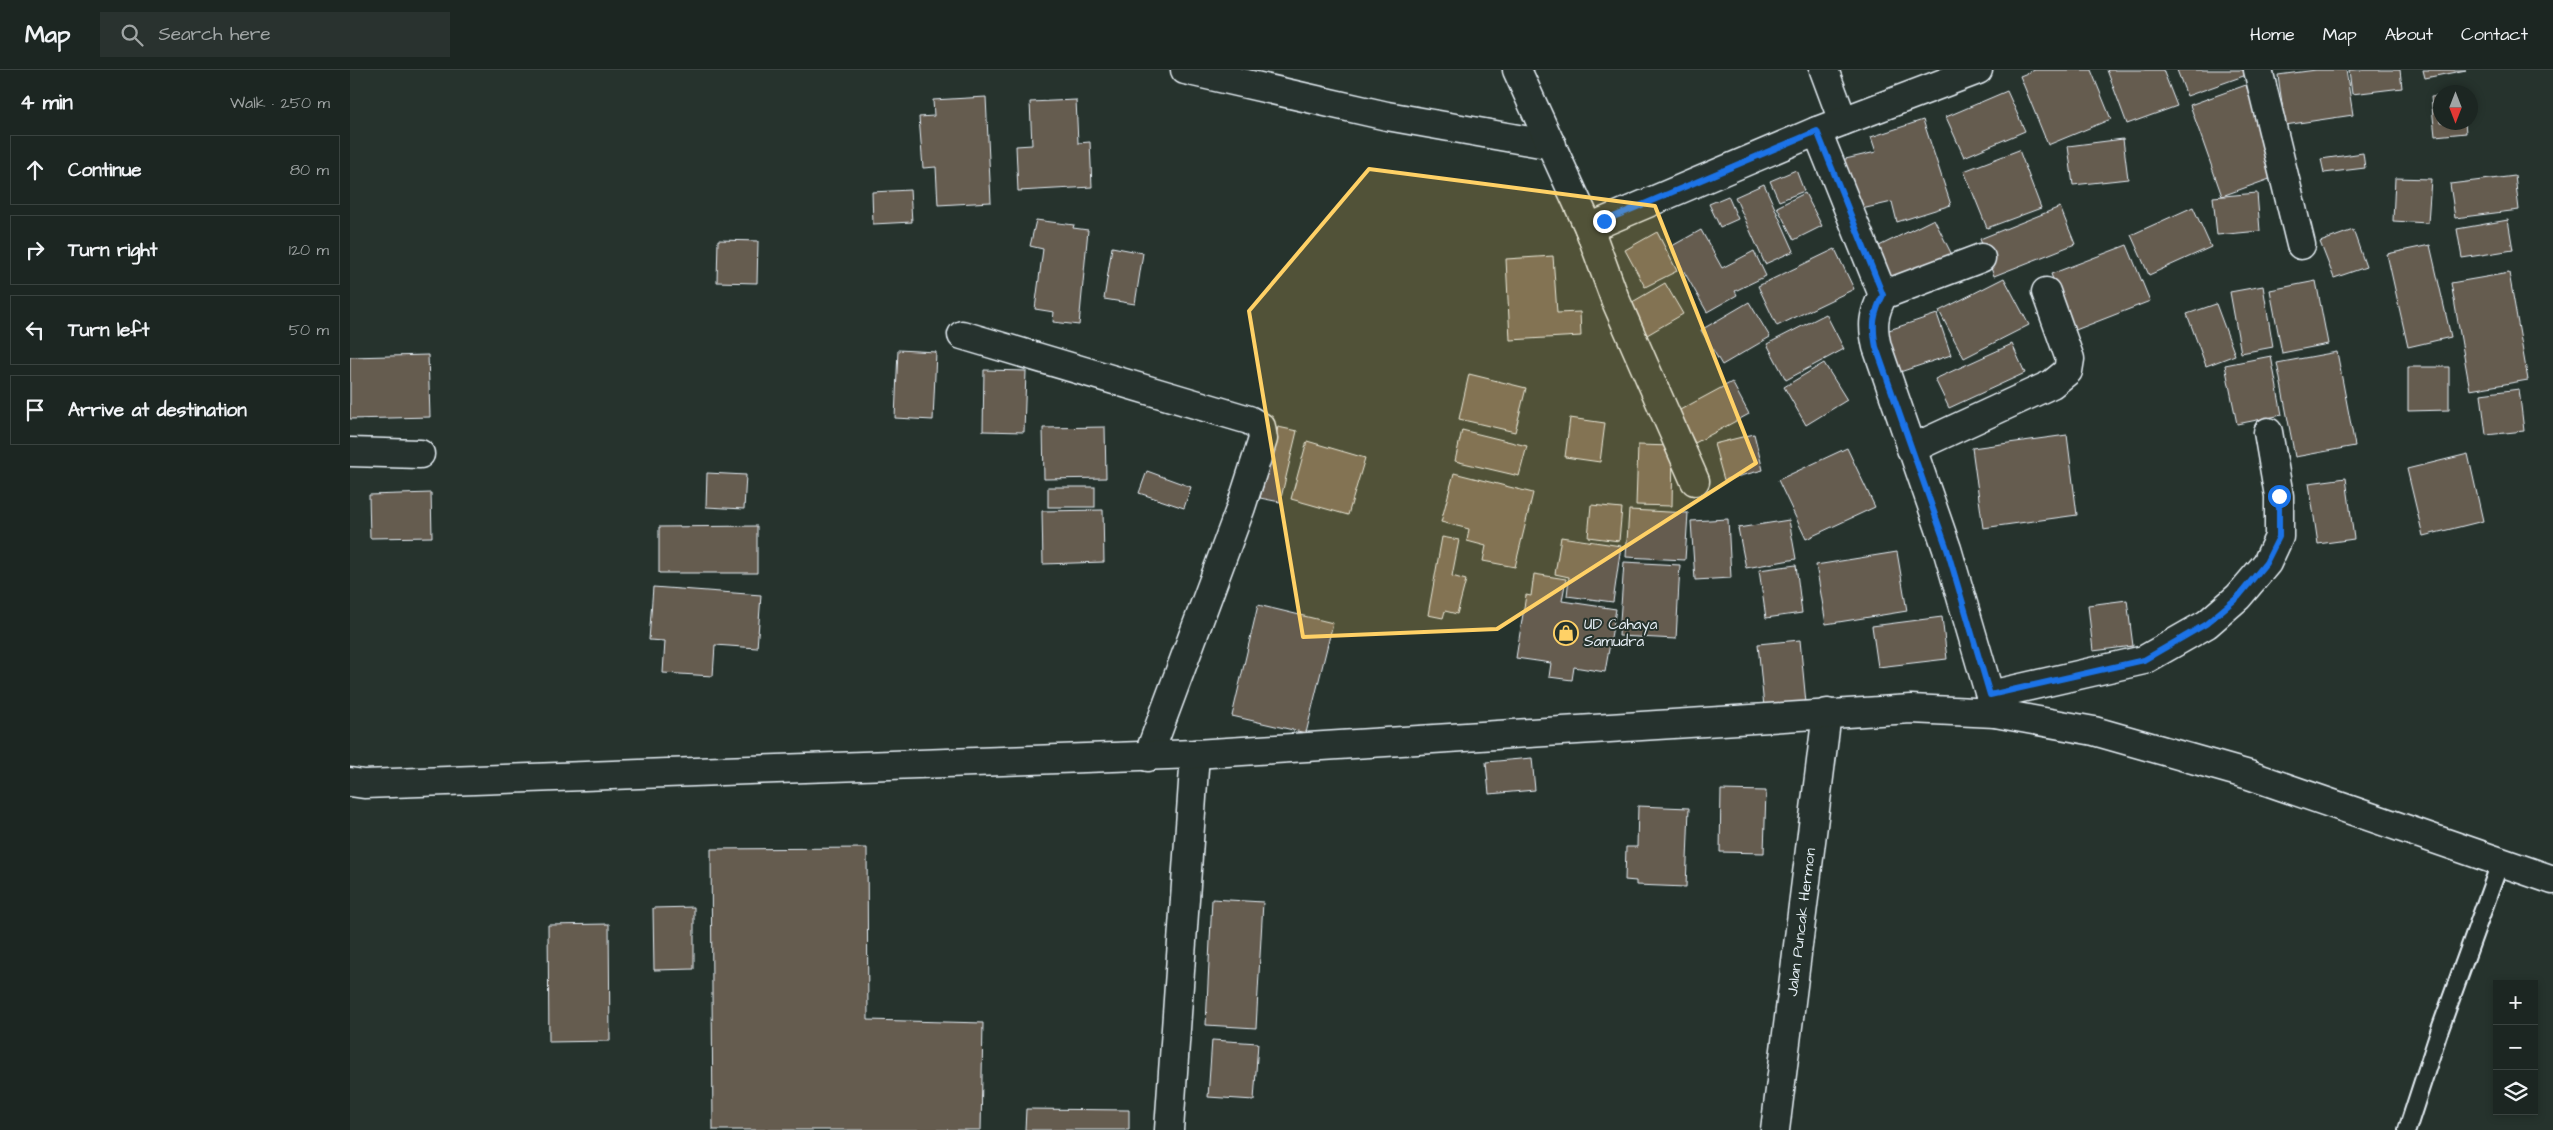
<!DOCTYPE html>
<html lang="en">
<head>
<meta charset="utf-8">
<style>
  body { margin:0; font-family:"Architects Daughter",sans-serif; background:#29322f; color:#f1f3f6 }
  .controls { position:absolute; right:15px; bottom:15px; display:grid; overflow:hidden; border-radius:0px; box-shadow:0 2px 8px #0003 }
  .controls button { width:45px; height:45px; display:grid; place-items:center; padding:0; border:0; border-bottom:1px solid #3a4340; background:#1c2622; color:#f1f3f6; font:25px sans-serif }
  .compass { position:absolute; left:2083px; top:15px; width:45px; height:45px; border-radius:50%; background:#1c2622; box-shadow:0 2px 8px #0003; rotate:180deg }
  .stop { position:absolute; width:15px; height:15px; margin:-11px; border:4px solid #1a73e8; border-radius:50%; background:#fff }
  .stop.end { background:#1a73e8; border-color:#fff; box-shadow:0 1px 5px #0008 }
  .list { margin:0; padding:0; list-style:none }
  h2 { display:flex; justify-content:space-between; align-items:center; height:65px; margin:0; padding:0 20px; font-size:21px }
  h2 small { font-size:16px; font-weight:400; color:#a0a5a5 }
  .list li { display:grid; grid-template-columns:32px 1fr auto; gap:15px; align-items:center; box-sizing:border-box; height:70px; margin:0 10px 10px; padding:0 10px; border:1px solid #3a4340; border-radius:0px }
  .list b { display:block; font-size:19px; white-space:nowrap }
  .list em { font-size:16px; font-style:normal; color:#a0a5a5 }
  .icon { flex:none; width:28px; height:28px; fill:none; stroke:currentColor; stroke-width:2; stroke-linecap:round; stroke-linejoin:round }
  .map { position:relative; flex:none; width:2203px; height:1060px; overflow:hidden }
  header { display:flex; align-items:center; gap:30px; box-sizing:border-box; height:70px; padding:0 25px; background:#1c2622; border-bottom:1px solid #3a4340 }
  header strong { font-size:24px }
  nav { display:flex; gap:28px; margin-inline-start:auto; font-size:18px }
  .search { width:350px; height:45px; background:#29322f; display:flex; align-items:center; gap:12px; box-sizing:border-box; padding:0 18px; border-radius:0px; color:#a0a5a5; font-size:19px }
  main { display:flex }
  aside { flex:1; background:#1c2622 }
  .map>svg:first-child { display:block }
  .building { fill:#655b50; stroke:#e8f1f8 }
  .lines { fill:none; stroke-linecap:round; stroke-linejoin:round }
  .lane-casing { stroke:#e8f1f8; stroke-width:20 }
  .street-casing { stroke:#e8f1f8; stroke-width:31 }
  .secondary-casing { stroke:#e8f1f8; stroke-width:31 }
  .lane { stroke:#26332d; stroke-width:16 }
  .street { stroke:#26332d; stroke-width:28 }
  .secondary { stroke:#26332d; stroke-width:28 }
  .route { stroke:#1a73e8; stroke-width:6 }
  .marked { fill:#ffd166; fill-opacity:0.2; stroke:#ffd166; stroke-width:4; stroke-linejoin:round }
  .labels { text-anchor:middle; stroke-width:4; stroke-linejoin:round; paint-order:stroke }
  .poi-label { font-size:15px; fill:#e8f1f8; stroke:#26332d; text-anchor:start }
  .street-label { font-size:15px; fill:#e8f1f8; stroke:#26332d }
</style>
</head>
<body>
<header>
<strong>Map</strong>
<div class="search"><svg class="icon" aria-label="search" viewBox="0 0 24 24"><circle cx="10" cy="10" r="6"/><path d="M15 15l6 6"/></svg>Search here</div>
<nav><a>Home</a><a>Map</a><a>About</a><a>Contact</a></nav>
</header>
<main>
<aside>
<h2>4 min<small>Walk · 250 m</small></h2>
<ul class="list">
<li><svg class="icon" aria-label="ahead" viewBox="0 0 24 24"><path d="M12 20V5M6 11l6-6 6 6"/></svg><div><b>Continue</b></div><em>80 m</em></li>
<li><svg class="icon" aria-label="right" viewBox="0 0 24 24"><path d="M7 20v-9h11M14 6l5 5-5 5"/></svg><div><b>Turn right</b></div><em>120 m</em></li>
<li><svg class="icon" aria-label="left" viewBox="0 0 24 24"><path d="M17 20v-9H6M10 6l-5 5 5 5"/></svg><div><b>Turn left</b></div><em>50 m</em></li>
<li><svg class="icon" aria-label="arrive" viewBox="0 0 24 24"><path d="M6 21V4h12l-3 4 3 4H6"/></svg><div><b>Arrive at destination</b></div></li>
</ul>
</aside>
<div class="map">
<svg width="2203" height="1060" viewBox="0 0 2203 1060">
  <rect width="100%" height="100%" fill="#26332d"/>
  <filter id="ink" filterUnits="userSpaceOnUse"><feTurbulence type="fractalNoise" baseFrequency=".02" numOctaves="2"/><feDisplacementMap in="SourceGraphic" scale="10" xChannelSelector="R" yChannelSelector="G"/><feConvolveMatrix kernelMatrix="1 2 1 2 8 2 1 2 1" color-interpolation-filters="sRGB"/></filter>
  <g filter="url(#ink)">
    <g class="building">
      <path d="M1685 0H1741L1761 49 1698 75 1670 6Z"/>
      <path d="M1757 0H1813L1827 36 1777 54Z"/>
      <path d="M1827 0H1901L1902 3 1837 26Z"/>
      <path d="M1966 0H1996L2003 45 1935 55 1928 5Z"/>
      <path d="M1999 0H2050L2052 18 2002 24Z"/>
      <path d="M2073 0H2116L2075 8Z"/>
      <path d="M1896 15 1928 106 1872 126 1840 35Z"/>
      <path d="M1657 21 1675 61 1614 87 1596 47Z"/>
      <path d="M2090 26V52H2115L2116 63 2085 66 2081 27Z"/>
      <path d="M636 27 641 132 588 135 586 97 573 98 569 47 584 46 583 30Z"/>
      <path d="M726 30 728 73 740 72 742 117 668 121 666 76 682 75 680 32Z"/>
      <path d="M1573 50 1601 135 1547 152 1542 132 1503 141 1491 90 1526 82 1521 67Z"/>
      <path d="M1773 69 1778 109 1723 115 1718 76Z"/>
      <path d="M1669 80 1691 138 1637 158 1614 101Z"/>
      <path d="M2013 83 2015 98 1974 103 1971 89Z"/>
      <path d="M1446 100 1454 121 1429 131 1420 111Z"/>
      <path d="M2165 106 2169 140 2105 148 2100 114Z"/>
      <path d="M2045 108 2081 109 2078 153 2043 151Z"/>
      <path d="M1414 114 1444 181 1415 194 1385 127Z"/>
      <path d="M560 120 562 152 523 154 522 122Z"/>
      <path d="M1455 123 1472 156 1444 170 1427 137Z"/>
      <path d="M1907 123 1910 161 1867 165 1863 127Z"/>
      <path d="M1378 126 1388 149 1370 157 1359 134Z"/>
      <path d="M1710 137 1725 174 1644 206 1630 169Z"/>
      <path d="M1843 137 1861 177 1799 205 1781 165Z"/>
      <path d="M1584 149 1602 185 1544 213 1527 177Z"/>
      <path d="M686 150 724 155 723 158 738 160 729 255 703 252 704 242 685 239 693 179 680 176Z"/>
      <path d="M2158 150 2163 180 2112 188 2107 159Z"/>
      <path d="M1351 160 1372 198 1404 181 1416 206 1385 221 1387 225 1357 242 1320 177Z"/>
      <path d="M2003 160 2016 197 1984 208 1970 172Z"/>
      <path d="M1307 162 1327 201 1295 217 1275 180Z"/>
      <path d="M368 170 408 171 407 213 367 212Z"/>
      <path d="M1777 175 1800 231 1723 261 1701 204Z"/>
      <path d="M2080 175 2101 267 2058 277 2037 184Z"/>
      <path d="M762 177 793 183 785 234 754 229Z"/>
      <path d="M1485 179 1504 219 1427 256 1408 216Z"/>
      <path d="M1203 186 1207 243 1230 242 1231 266 1160 270 1156 189Z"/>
      <path d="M2159 203 2178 310 2120 320 2101 213Z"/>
      <path d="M1654 208 1679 255 1614 288 1589 241Z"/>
      <path d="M1966 211 1978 274 1932 283 1920 220Z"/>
      <path d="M1315 213 1333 244 1297 265 1279 234Z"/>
      <path d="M1913 216 1923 277 1891 283 1880 222Z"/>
      <path d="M1399 232 1420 267 1372 295 1351 260Z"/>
      <path d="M1866 234 1885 285 1856 296 1837 244Z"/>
      <path d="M1476 244 1494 279 1436 310 1417 274Z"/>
      <path d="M1587 244 1601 285 1544 304 1530 263Z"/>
      <path d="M1662 274 1675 303 1599 338 1585 309Z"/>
      <path d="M548 280 586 282 583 350 545 348Z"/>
      <path d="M1987 282 2005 376 1945 387 1927 293Z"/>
      <path d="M78 285 80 347 0 349V287Z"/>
      <path d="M1921 286 1932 345 1887 354 1875 295Z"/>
      <path d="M1474 293 1497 330 1456 355 1434 317Z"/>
      <path d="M2058 297H2099V340L2058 341Z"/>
      <path d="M634 300 676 301 674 362 633 361Z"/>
      <path d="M1119 304 1176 318 1165 362 1109 349Z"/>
      <path d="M1382 312 1399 344 1345 373 1328 341Z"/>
      <path d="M2169 319 2174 361 2136 365 2131 324Z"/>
      <path d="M1220 348 1255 353 1250 392 1215 387Z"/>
      <path d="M755 357 756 408 694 409 693 358Z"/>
      <path d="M928 357 947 361 930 432 910 428Z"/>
      <path d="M1112 360 1177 376 1169 406 1105 391Z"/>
      <path d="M1404 364 1413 400 1374 410 1364 374Z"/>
      <path d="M1717 365 1727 445 1633 458 1622 378Z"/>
      <path d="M957 371 1015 388 998 445 941 429Z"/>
      <path d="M1288 375 1323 376 1322 436 1286 435Z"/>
      <path d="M1497 378 1525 437 1456 469 1428 410Z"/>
      <path d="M2118 384 2133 451 2073 466 2057 399Z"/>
      <path d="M797 401 841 417 834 438 789 423Z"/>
      <path d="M357 403 396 405 394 439 356 437Z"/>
      <path d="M1104 403 1183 423 1165 497 1133 491 1136 476 1117 471 1119 459 1091 452Z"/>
      <path d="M1996 408 2004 469 1968 474 1959 413Z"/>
      <rect x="698" y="417" width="47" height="20"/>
      <path d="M81 423 82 467 20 468 19 425Z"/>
      <path d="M1241 435 1272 438 1269 471 1238 467Z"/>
      <path d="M753 440 754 492 693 494 692 441Z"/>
      <path d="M1279 440 1338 443 1335 490 1276 487Z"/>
      <path d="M1378 449 1381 508 1345 510 1341 451Z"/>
      <path d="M1439 450 1446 489 1396 498 1388 458Z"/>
      <path d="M407 456V503H309V457Z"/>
      <path d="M1092 467 1109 470 1102 506 1116 510 1107 544 1095 541 1093 548 1078 545Z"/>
      <path d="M1211 467 1271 476 1263 532 1217 526 1219 507 1205 504Z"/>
      <path d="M1547 482 1557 541 1476 554 1466 495Z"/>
      <path d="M1274 492 1330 495 1326 569 1269 566Z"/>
      <path d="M1446 495 1452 543 1416 548 1409 500Z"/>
      <path d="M1184 504 1216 509 1212 531 1266 539 1255 602 1224 597 1222 610 1199 607 1201 593 1166 588 1176 525 1181 526Z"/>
      <path d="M303 517 411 525 407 578 365 575 363 606 313 603 315 571 299 570Z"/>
      <path d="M1777 530 1783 576 1743 581 1738 535Z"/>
      <path d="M908 535 983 553 956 663 882 646Z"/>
      <path d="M1592 547 1597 589 1528 597 1522 556Z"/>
      <path d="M1450 570 1456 633 1414 637 1408 574Z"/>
      <path d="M1182 688 1185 720 1139 724 1136 692Z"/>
      <path d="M1371 720 1416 721 1414 783 1370 782Z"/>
      <path d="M1288 736 1339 738 1336 817 1286 815V811L1275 810 1276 777H1287Z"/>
      <path d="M517 778 518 950 633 953 631 1060H363L361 779Z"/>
      <path d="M862 829 913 832 906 958 856 955Z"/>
      <path d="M344 837V899L304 900 303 838Z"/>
      <path d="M259 854 260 971 199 972 198 855Z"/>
      <path d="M862 970 908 973 904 1030 858 1027Z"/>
      <path d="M676 1039 779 1040V1060H675Z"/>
    </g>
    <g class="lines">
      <defs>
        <path id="lane" d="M2057 1060 2089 962 2150 793"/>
        <g id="street">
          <path d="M835 0 1037 46 1202 75"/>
          <path d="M1167 0 1239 158 1467 61 1533 225"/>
          <path d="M1474 0 1493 51"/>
          <path d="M1908 0 1951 175"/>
          <path d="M1467 61 1628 0"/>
          <path d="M1239 158 1265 229 1345 411"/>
          <path d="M1631 188 1533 225C1523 244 1522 256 1527 277L1597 479 1645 643"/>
          <path d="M612 265 899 350 911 357 913 369 891 437 798 687"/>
          <path d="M1561 379 1702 314 1718 301 1720 289 1696 222"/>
          <path d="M0 382 70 384"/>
          <path d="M1640 625 1794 590 1857 554 1888 527 1917 493 1929 467V426L1918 362"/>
          <path d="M819 1060 845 684"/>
          <path d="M1425 1060 1477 643"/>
        </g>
        <path id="secondary" d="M0 712 14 714 845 684 1561 639 1645 643 1744 661 1899 705 2203 810"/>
      </defs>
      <use href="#lane" class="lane-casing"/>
      <use href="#street" class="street-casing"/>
      <use href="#secondary" class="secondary-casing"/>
      <use href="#lane" class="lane"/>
      <use href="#street" class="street"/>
      <use href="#secondary" class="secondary"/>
    </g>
  </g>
  <g class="lines" filter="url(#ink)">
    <path class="route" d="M1254 151 1467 61 1533 225C1523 244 1522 256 1526 277L1597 479 1640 625 1794 590 1856 554 1888 527 1916 493 1929 467V426"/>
  </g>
  <path class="marked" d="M1019 99 1305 136 1406 393 1147 559 953 567 899 241Z"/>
  <defs>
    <symbol id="shop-ring" viewBox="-11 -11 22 22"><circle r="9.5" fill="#26332d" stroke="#ffd166" stroke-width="1.5"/><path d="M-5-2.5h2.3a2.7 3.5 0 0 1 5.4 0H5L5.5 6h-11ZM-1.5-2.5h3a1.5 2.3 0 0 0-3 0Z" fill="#ffd166"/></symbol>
  </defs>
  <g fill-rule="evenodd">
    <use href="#shop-ring" x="1202" y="549" width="28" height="28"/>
  </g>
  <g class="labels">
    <g class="poi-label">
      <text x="1234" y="559">UD Cahaya<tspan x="1234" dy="17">Samudra</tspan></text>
    </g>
    <g class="street-label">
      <text transform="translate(1451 852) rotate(-83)" y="5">Jalan Puncak Hermon</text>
    </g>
  </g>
</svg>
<div class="controls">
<button>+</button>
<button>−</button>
<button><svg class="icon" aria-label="layers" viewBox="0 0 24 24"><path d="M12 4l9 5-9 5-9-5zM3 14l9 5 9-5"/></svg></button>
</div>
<svg class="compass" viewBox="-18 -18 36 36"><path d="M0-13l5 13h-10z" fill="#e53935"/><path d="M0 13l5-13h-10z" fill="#a0a5a5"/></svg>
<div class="stop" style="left:1929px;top:426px"></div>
<div class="stop end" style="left:1254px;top:151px"></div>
</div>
</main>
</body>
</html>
